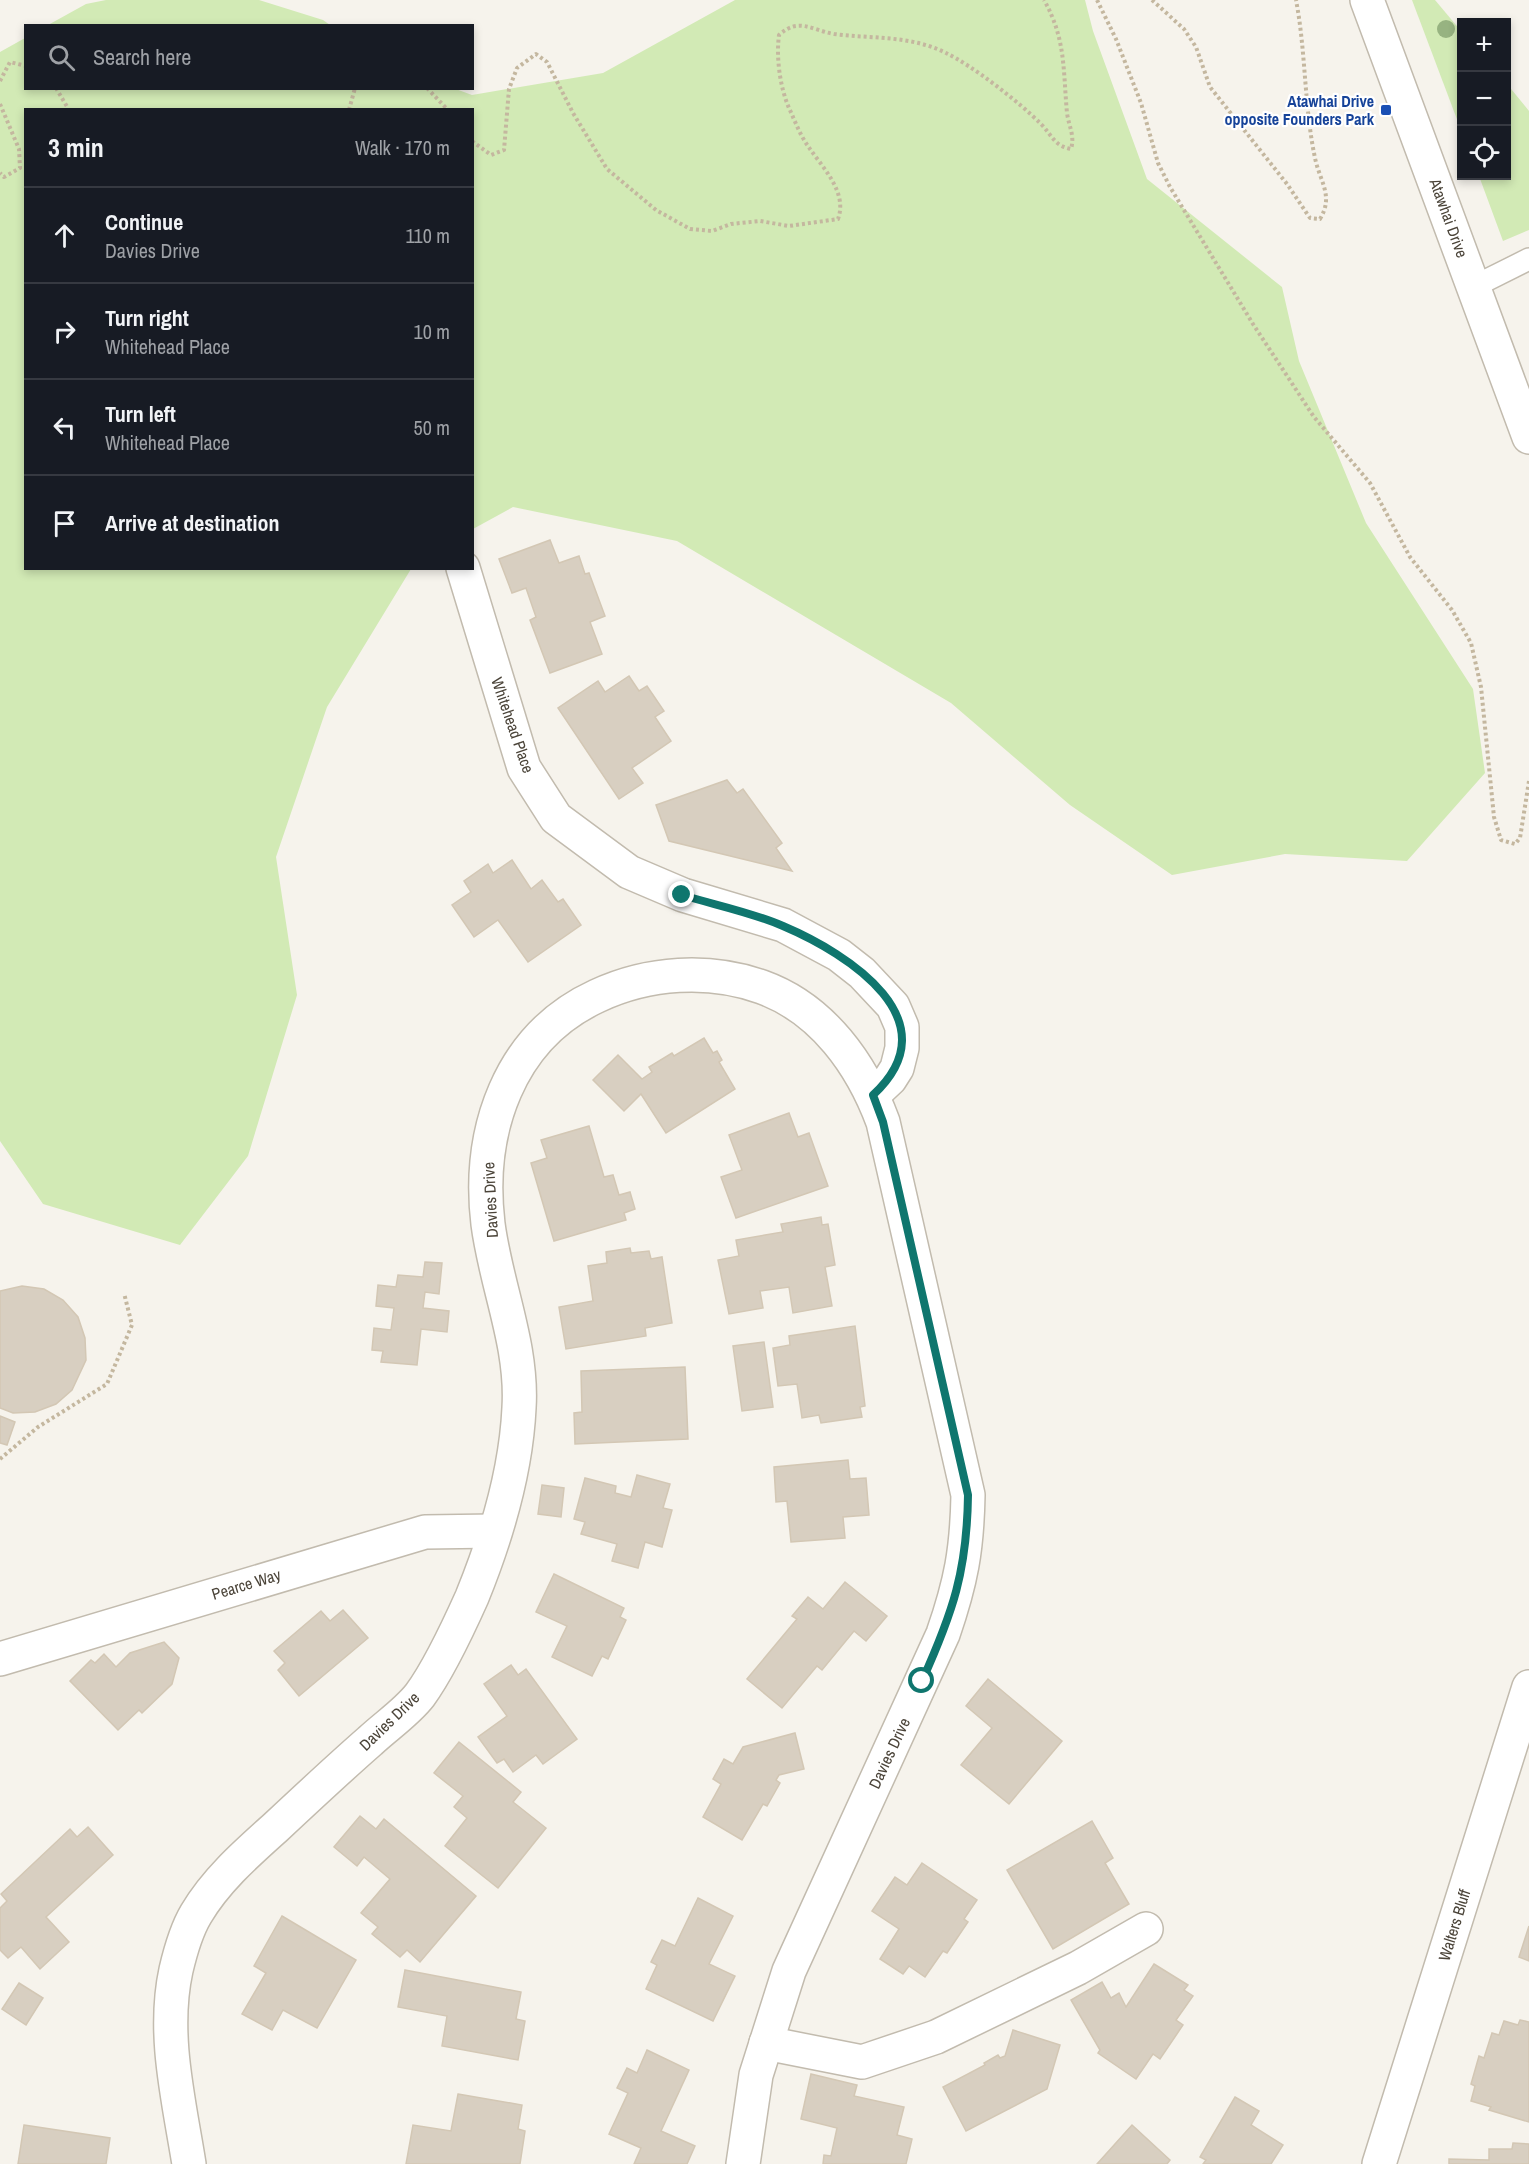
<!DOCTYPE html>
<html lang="en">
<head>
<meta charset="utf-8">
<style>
  body { margin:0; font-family:"Archivo Narrow",sans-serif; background:#242831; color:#f1f3f6 }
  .controls { position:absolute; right:18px; top:18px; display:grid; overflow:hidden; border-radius:0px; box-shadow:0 3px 9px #0003 }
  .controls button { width:54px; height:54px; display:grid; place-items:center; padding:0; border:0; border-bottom:2px solid #363941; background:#171b24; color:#f1f3f6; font:30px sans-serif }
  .stop { position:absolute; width:18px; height:18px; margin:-14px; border:4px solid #0f766e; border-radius:50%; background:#fff }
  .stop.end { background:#0f766e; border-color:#fff; box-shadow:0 2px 6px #0008 }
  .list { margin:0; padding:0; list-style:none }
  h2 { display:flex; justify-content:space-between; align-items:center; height:78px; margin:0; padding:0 24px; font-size:26px }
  h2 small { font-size:20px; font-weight:400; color:#9ea1a6 }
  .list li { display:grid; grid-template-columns:39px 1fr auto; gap:18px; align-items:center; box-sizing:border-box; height:96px; padding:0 24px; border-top:2px solid #363941 }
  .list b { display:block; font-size:22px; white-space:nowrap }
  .list p { margin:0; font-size:20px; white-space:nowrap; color:#9ea1a6 }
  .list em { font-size:20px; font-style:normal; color:#9ea1a6 }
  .icon { flex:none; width:33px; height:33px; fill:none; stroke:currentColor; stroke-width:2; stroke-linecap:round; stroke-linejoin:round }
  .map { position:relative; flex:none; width:1529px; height:2164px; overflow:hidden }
  .search { position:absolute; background:#171b24; box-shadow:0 3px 9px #0003; left:24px; top:24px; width:450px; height:66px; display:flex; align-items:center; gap:15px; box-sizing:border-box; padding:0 21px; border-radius:0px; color:#9ea1a6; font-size:22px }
  .panel { position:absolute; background:#171b24; box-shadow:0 3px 9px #0003; left:24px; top:108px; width:450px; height:462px; border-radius:0px }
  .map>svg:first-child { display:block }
  .green { fill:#d2eab5 }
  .building { fill:#d8cfc1; stroke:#d3c7b4; stroke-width:1.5 }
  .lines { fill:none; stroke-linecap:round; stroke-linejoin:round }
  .service-casing { stroke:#c2bbae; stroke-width:24 }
  .minor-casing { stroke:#c2bbae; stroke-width:36 }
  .path { stroke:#c4b79f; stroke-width:4; stroke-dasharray:3 3; stroke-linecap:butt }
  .service { stroke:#fff; stroke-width:21 }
  .minor { stroke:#fff; stroke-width:33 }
  .tree { fill:#97b381 }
  .route { stroke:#0f766e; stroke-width:8 }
  .transit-dot { fill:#1a4fb4; stroke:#fff; stroke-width:2 }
  .labels { text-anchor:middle; stroke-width:4.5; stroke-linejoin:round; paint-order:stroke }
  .transit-label { font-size:16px; font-weight:bold; fill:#164399; stroke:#fff; text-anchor:end }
  .street-label { font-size:16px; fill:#4b4439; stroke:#fff }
</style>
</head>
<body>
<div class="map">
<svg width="1529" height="2164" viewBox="0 0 1529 2164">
  <rect width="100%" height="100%" fill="#f6f3ec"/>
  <g class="green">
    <path d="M106 0H259L323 20 330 25H48L86 4Z"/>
    <path d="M735 0H1085L1093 31 1147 179 1282 287 1299 361 1366 523 1473 689 1485 773 1407 861 1285 854 1172 875 1070 805 951 703 677 541 513 507 473 529 472 110H26V568L411 569 327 707 276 857 297 995 248 1156 180 1245 43 1204 0 1141V52L25 38 26 88H453L472 95 603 73Z"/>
    <path d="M1412 0H1435L1461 31V130Z"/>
    <path d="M1507 84 1529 111V230L1503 241 1479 176H1506Z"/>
  </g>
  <g class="building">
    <path d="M550 540 559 563 579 556 585 574 589 573 605 616 590 622 602 654 550 673 530 620 536 617 526 588 512 593 499 559Z"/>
    <path d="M629 676 639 691 647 686 664 711 655 717 671 741 632 768 643 783 619 799 558 708 598 681 605 692Z"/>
    <path d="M727 780 737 793 743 789 782 843 776 848 792 871 669 841 656 805Z"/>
    <path d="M512 860 531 889 542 880 558 902 563 899 581 925 528 962 498 920 474 937 452 905 471 892 464 881 488 864 493 873Z"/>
    <path d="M704 1038 713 1053 717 1051 722 1060 719 1062 735 1089 666 1133 641 1094 624 1111 593 1080 618 1055 642 1079 652 1072 649 1067 672 1053 674 1056Z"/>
    <path d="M789 1113 798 1137 809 1133 828 1186 736 1218 721 1177 742 1170 729 1135Z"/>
    <path d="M589 1126 604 1177 613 1175 619 1195 630 1192 635 1209 624 1213 626 1220 554 1241 531 1163 547 1158 541 1140Z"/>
    <path d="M821 1217 822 1225 828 1224 835 1265 825 1267 832 1306 793 1313 789 1287 760 1291 763 1308 729 1314 718 1260 739 1256 736 1240 783 1232 781 1224Z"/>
    <path d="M630 1248 631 1253 649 1251 651 1259 662 1257 672 1323 645 1328 646 1336 566 1349 559 1307 593 1301 588 1266 607 1263 606 1252Z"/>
    <path d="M425 1262 442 1263 439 1294 425 1292 423 1308 449 1311 447 1332 421 1329 417 1365 381 1362 383 1351 372 1350 374 1328 391 1330 394 1308 376 1306 378 1285 396 1287 398 1275 423 1277Z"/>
    <path d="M22 1286 44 1289 63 1300 78 1317 85 1338 86 1360 72 1390 56 1404 35 1412 13 1413 0 1408V1291Z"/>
    <path d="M855 1326 865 1406 860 1407 862 1417 821 1423 819 1415 802 1418 797 1384 778 1386 773 1348 790 1345 789 1336Z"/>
    <path d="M764 1342 773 1407 742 1411 733 1346Z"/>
    <path d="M685 1367 688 1439 575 1444 574 1413 582 1412 581 1371Z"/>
    <path d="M0 1416 15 1422 7 1445 0 1443Z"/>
    <path d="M848 1460 850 1479 866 1478 869 1515 843 1517 845 1538 791 1542 787 1501 776 1502 774 1467Z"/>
    <path d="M637 1475 670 1484 663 1508 672 1510 662 1547 645 1542 638 1568 612 1561 617 1544 581 1534 585 1522 574 1519 585 1478 616 1486 615 1493 631 1497Z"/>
    <path d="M542 1485 564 1488 561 1517 538 1514Z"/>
    <path d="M554 1574 624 1608 620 1617 626 1620 608 1659 602 1656 592 1676 552 1657 567 1626 536 1612Z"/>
    <path d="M845 1582 887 1616 866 1641 854 1631 822 1670 817 1666 782 1708 747 1679 797 1619 792 1616 808 1597 823 1609Z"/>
    <path d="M343 1610 368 1638 299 1696 278 1670 285 1663 274 1651 321 1611 330 1621Z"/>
    <path d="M164 1642 179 1658 172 1684 142 1713 139 1710 118 1730 70 1681 91 1660 95 1663 104 1654 116 1667 130 1653Z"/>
    <path d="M511 1665 518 1675 526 1669 577 1739 543 1764 536 1755 513 1772 504 1759 497 1763 478 1737 507 1716 484 1684Z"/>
    <path d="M988 1679 1062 1741 1009 1804 961 1765 992 1728 966 1706Z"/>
    <path d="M795 1733 804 1769 779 1775 776 1780 780 1783 767 1806 763 1804 742 1840 703 1817 721 1784 713 1779 724 1759 733 1764 743 1747Z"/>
    <path d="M459 1742 521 1792 513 1802 546 1828 498 1888 445 1846 467 1818 454 1807 463 1796 434 1773Z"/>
    <path d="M360 1816 376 1829 384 1819 476 1896 420 1962 407 1950 400 1957 372 1934 378 1927 361 1913 390 1879 364 1857 357 1866 334 1847Z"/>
    <path d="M1092 1821 1113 1858 1105 1863 1129 1904 1053 1949 1007 1870Z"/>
    <path d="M88 1827 113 1855 46 1917 69 1942 40 1969 21 1947 8 1958 0 1950V1908L7 1901 1 1894 70 1829 77 1837Z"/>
    <path d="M922 1863 977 1900 964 1919 968 1922 947 1953 943 1951 925 1977 909 1966 903 1974 880 1959 899 1929 872 1911 895 1877 907 1885Z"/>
    <path d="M698 1898 733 1916 709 1964 735 1976 713 2021 646 1989 657 1965 651 1962 662 1940 675 1946Z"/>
    <path d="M282 1916 356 1960 317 2028 283 2010 272 2030 242 2014 266 1973 254 1966Z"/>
    <path d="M1529 1926V1961L1519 1957Z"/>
    <path d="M1154 1964 1188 1985 1184 1990 1193 1996 1176 2020 1183 2025 1160 2059 1153 2054 1136 2079 1098 2053 1100 2050 1071 2000 1102 1982 1111 1998 1119 1993 1126 2007Z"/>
    <path d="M405 1970 521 1992 516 2019 525 2021 518 2060 442 2046 447 2016 398 2007Z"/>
    <path d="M19 1983 43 1998 26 2025 2 2009Z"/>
    <path d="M1520 2020 1529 2022V2122L1489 2110 1491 2107 1471 2101 1475 2086 1471 2084 1479 2056 1484 2058 1492 2033 1499 2035 1504 2021 1518 2025Z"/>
    <path d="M1013 2030 1060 2045 1047 2089 966 2131 943 2087 985 2065 984 2063 998 2055 1000 2058 1005 2056Z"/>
    <path d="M647 2050 689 2070 661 2131 695 2146 687 2164H634L641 2148 609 2134 628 2093 617 2088 627 2068 637 2073Z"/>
    <path d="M811 2074 857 2085 854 2096 904 2107 897 2135 912 2139 906 2164H823L824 2155 831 2156 837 2128 801 2119Z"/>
    <path d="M458 2094 522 2105 518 2129 525 2131 520 2164H406L413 2125 451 2131Z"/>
    <path d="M1235 2097 1259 2111 1251 2125 1283 2145 1271 2164H1203L1206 2160 1200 2157Z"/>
    <path d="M24 2125 110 2138 106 2164H18Z"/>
    <path d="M1132 2125 1170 2160 1167 2164H1097Z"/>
    <path d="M1513 2143 1529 2144V2164H1449V2159L1489 2160V2149H1512Z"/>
  </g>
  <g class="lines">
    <defs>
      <path id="service" d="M1475 286 1529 259"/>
      <g id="minor">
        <path d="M1367 0 1529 437"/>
        <path d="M463 568 524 768 556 818 629 872 683 895 783 925 839 955 862 973 893 1006 902 1027V1048L897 1068 890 1079 873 1095"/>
        <path d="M0 1659 425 1532 495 1531"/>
        <path d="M766 2043 862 2062 936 2037 1078 1968 1146 1929"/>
        <path d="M189 2164C179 2101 162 2034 176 1970 180 1953 187 1929 196 1914 216 1880 247 1853 276 1827 307 1798 338 1769 370 1741 386 1726 407 1712 420 1695 439 1669 459 1626 472 1597 496 1538 516 1472 519 1408 523 1345 496 1286 488 1224 477 1132 508 1037 597 996 648 972 709 968 762 987 823 1009 862 1065 883 1122L968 1495C967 1550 961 1582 943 1634L789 1971 756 2075 743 2164"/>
        <path d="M1379 2164 1529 1687"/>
      </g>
    </defs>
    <use href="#service" class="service-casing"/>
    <use href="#minor" class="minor-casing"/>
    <g class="path">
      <path d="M1097 0 1116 39 1141 103 1158 163 1170 187 1253 324 1314 417 1370 483 1410 557 1452 610 1471 643 1481 687 1494 817 1501 840 1515 844 1520 838 1529 781"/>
      <path d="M1152 0 1184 29 1196 47 1210 87 1287 184 1310 218 1320 219C1334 196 1320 182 1315 158 1304 106 1306 52 1296 0"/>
      <path d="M0 81 10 62 26 66"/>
      <path d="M56 88 69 110"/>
      <path d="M427 88 448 110"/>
      <path d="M0 104 19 149 20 168 4 177 0 173"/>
      <path d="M349 110 355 88"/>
      <path d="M472 141 491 155 504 150 509 89 517 68 536 54 547 62 573 113 607 169 656 210 690 229 712 231 731 224 760 221 789 226 838 219C848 192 822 167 808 146 800 135 795 121 789 108 780 87 776 58 779 35 799 17 811 30 834 34 873 39 910 35 946 53 973 66 1019 102 1041 124 1052 135 1054 146 1071 149 1075 136 1069 127 1067 113 1063 70 1066 39 1044 0"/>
      <path d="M0 1459 38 1427 107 1384 132 1325 124 1293"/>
    </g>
    <use href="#service" class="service"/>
    <use href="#minor" class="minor"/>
  </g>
  <circle class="tree" cx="1446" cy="29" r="9"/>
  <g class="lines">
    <path class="route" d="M682 895C715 905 751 912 783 926 849 954 953 1021 873 1095L883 1122 968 1495C967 1571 953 1612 922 1681"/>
  </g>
  <rect class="transit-dot" x="1380" y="104" width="12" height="12" rx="3"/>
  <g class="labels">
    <g class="transit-label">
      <text x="1374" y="107">Atawhai Drive<tspan x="1374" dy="18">opposite Founders Park</tspan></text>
    </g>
    <g class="street-label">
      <text transform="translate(1449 218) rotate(70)" y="6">Atawhai Drive</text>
      <text transform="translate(513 725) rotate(71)" y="6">Whitehead Place</text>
      <text transform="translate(490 1200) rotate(-93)" y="6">Davies Drive</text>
      <text transform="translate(246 1584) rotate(-17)" y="6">Pearce Way</text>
      <text transform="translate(389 1721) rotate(-44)" y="6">Davies Drive</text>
      <text transform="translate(889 1753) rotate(-65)" y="6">Davies Drive</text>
      <text transform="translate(1454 1925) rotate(-73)" y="6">Walters Bluff</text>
    </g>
  </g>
</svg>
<div class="controls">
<button>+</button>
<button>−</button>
<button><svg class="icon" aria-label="locate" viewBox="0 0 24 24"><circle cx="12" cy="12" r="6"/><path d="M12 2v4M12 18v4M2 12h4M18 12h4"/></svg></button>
</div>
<div class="stop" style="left:922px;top:1681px"></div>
<div class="stop end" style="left:682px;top:895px"></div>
<div class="search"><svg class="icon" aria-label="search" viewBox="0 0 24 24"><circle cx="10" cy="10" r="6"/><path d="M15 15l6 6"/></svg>Search here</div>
<section class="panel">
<h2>3 min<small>Walk · 170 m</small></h2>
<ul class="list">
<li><svg class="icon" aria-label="ahead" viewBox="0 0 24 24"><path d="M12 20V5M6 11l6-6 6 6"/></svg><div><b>Continue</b><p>Davies Drive</p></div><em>110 m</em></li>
<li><svg class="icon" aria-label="right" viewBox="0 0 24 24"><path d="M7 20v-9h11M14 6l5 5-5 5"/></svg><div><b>Turn right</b><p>Whitehead Place</p></div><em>10 m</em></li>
<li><svg class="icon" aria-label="left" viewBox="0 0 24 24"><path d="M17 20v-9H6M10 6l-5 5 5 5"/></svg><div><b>Turn left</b><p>Whitehead Place</p></div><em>50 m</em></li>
<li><svg class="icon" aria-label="arrive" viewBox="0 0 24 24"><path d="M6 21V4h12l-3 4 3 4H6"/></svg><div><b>Arrive at destination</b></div></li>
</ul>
</section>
</div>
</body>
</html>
